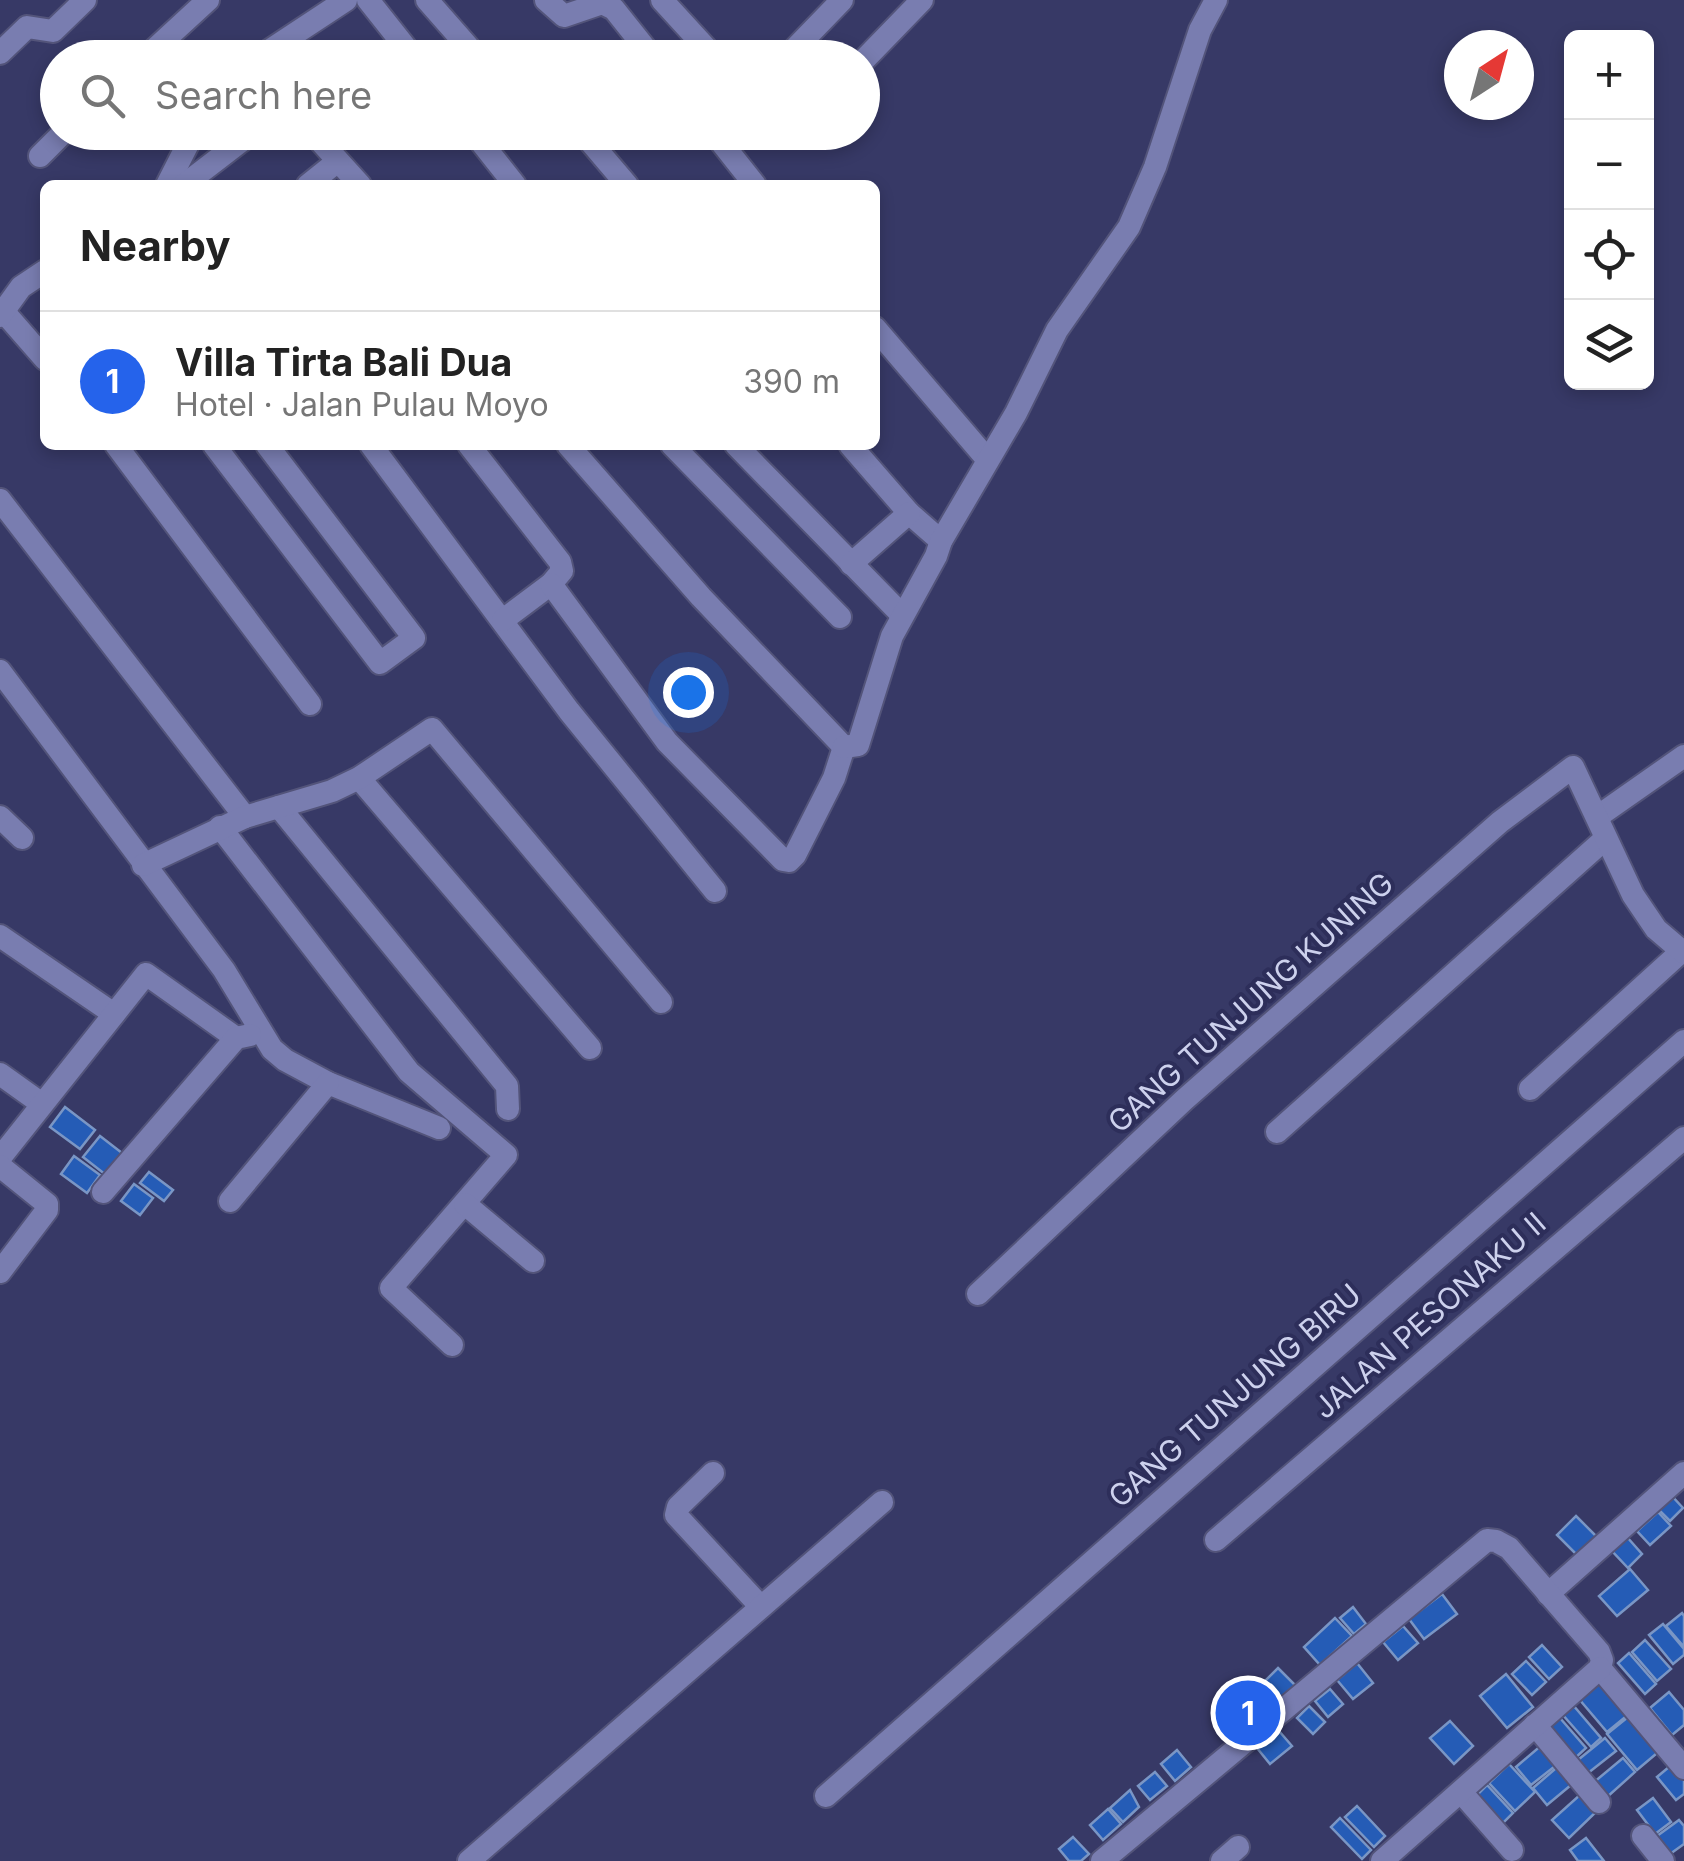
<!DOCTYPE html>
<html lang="en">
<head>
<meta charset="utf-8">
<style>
  body { margin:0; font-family:Inter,sans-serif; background:#f6f6f6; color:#222 }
  .controls { position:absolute; right:30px; top:30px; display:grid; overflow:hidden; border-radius:15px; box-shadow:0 5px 15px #0003 }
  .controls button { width:90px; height:90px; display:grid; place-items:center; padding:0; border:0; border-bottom:2px solid #e0e0e0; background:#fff; color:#222; font:50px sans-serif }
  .compass { position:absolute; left:1444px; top:30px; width:90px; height:90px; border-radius:50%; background:#fff; box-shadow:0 5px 15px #0003; rotate:36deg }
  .you { position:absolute; left:688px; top:692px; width:35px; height:35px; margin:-25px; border:8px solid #fff; border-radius:50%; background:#1a73e8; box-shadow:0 0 0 15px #1a73e833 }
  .badge { display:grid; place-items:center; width:65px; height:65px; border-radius:50%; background:#2563eb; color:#fff; font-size:32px; font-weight:700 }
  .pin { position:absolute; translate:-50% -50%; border:5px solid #fff; box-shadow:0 2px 10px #0006 }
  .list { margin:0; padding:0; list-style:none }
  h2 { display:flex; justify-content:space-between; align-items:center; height:130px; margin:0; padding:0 40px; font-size:42px }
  h2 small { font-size:32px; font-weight:400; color:#767676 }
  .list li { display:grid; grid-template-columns:65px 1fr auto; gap:30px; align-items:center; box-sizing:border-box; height:140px; padding:0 40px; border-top:2px solid #e0e0e0 }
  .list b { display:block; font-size:38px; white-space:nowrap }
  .list p { margin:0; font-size:32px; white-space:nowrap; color:#767676 }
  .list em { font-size:32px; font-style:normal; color:#767676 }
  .icon { flex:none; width:55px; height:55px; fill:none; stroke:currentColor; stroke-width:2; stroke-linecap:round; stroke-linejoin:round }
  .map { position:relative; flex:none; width:1684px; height:1861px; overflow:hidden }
  .search { position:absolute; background:#fff; box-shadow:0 5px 15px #0003; left:40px; top:40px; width:840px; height:110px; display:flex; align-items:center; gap:25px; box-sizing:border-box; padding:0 35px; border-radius:55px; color:#767676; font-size:38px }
  .panel { position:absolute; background:#fff; box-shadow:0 5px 15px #0003; left:40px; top:180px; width:840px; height:270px; border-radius:15px }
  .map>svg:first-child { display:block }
  .building { fill:#255cb6; stroke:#7a96c5; stroke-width:2.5 }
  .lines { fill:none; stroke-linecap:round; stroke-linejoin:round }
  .minor-casing { stroke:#53547a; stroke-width:26 }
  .minor { stroke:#797db0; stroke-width:22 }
  .labels { text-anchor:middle; stroke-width:8; stroke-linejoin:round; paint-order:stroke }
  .street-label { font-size:30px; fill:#cdd1ed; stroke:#2d2e5a }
</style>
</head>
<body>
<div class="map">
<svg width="1684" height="1861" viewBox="0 0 1684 1861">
  <rect width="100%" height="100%" fill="#373966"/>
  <g class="building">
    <path d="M65 1107 95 1130 80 1149 50 1127Z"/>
    <path d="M100 1136 122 1153 106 1175 83 1157Z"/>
    <path d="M74 1156 100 1175 87 1193 61 1174Z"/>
    <path d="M149 1172 173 1190 164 1201 140 1183Z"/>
    <path d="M134 1184 153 1198 140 1215 121 1201Z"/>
    <path d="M1671 1495 1683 1508 1670 1521 1657 1508Z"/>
    <path d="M1658 1512 1671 1526 1650 1545 1637 1531Z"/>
    <path d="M1576 1516 1597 1537 1577 1555 1557 1535Z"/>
    <path d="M1627 1537 1642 1554 1628 1568 1612 1551Z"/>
    <path d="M1630 1569 1648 1590 1617 1616 1599 1596Z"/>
    <path d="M1442 1594 1457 1614 1424 1639 1409 1619Z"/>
    <path d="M1353 1607 1366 1624 1354 1634 1340 1618Z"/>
    <path d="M1682 1613 1684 1616V1647L1666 1626Z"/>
    <path d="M1335 1618 1352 1636 1320 1665 1304 1647Z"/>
    <path d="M1663 1624 1684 1649V1655L1673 1664 1649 1635Z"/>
    <path d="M1403 1626 1418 1643 1398 1660 1383 1642Z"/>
    <path d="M1645 1640 1671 1669 1657 1681 1632 1652Z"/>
    <path d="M1542 1645 1562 1667 1549 1679 1529 1657Z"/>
    <path d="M1629 1653 1656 1684 1645 1694 1618 1663Z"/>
    <path d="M1526 1661 1546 1682 1532 1695 1512 1674Z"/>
    <path d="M1357 1663 1373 1683 1353 1699 1337 1680Z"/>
    <path d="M1278 1668 1297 1687 1275 1709 1256 1690Z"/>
    <path d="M1506 1674 1533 1707 1507 1728 1480 1696Z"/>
    <path d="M1602 1681 1629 1714 1607 1732 1579 1699Z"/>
    <path d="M1330 1689 1343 1704 1328 1717 1315 1701Z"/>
    <path d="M1252 1691 1271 1712 1246 1735 1226 1714Z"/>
    <path d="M1669 1692 1684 1710V1725L1672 1735 1650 1708Z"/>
    <path d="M1573 1705 1601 1738 1591 1747 1562 1714Z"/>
    <path d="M1309 1706 1325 1722 1313 1734 1297 1718Z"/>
    <path d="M1633 1713 1663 1748 1637 1770 1607 1734Z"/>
    <path d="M1560 1718 1586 1748 1573 1760 1546 1729Z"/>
    <path d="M1450 1721 1473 1746 1454 1764 1430 1738Z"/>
    <path d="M1279 1731 1292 1746 1270 1764 1257 1748Z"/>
    <path d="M1605 1738 1616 1751 1583 1777 1573 1764Z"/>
    <path d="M1543 1744 1559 1763 1531 1785 1516 1767Z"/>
    <path d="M1177 1750 1191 1767 1175 1781 1161 1764Z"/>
    <path d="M1623 1758 1635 1772 1606 1798 1593 1783Z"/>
    <path d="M1675 1762 1684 1772V1794L1676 1800 1657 1777Z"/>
    <path d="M1562 1763 1577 1780 1547 1805 1533 1788Z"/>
    <path d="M1509 1764 1535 1792 1515 1811 1489 1783Z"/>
    <path d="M1155 1772 1167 1786 1150 1800 1138 1786Z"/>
    <path d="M1487 1785 1513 1813 1502 1824 1476 1796Z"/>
    <path d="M1130 1790 1139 1807 1123 1822 1110 1808Z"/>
    <path d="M1581 1794 1597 1811 1569 1838 1552 1820Z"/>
    <path d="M1653 1798 1671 1822 1655 1834 1637 1810Z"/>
    <path d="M1357 1806 1385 1836 1374 1847 1345 1817Z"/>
    <path d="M1108 1809 1121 1824 1103 1840 1090 1825Z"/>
    <path d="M1340 1818 1371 1850 1362 1859 1331 1827Z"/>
    <path d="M1679 1820 1684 1826V1844L1670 1854 1657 1836Z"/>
    <path d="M1073 1837 1089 1854 1081 1861H1069L1059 1849Z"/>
    <path d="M1586 1838 1604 1861H1578L1570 1850Z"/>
  </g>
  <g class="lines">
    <defs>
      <g id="minor">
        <path d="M368 0 414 58"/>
        <path d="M427 0 478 58"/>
        <path d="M546 0 564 16 602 3 614 9 653 58"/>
        <path d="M662 0 715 58"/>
        <path d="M0 53 27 27 53 31 85 0"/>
        <path d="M145 58 208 0"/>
        <path d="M258 58 346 0"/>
        <path d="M786 58 842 0"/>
        <path d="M862 62 922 0"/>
        <path d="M312 132 360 185"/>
        <path d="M473 132 515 185"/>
        <path d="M582 132 627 185"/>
        <path d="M713 132 755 185"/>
        <path d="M786 132H794"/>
        <path d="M40 156 64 132"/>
        <path d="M167 185 194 132"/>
        <path d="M184 185 253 132"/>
        <path d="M308 185 338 161"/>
        <path d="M4 312 45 359"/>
        <path d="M0 316 21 287 45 271"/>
        <path d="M875 328 987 459"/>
        <path d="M116 445 310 704"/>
        <path d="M214 445 380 663 414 638 267 445"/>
        <path d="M371 445 569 711 715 891"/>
        <path d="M469 445 560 562 562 571 551 584 503 620"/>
        <path d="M568 445 701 597 844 747"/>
        <path d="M672 445 840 617"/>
        <path d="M736 445 902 615"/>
        <path d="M850 445 909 513 941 541"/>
        <path d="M0 500 245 817"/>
        <path d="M851 564 909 513"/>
        <path d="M551 584 667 742 783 860 789 861 795 855 834 778 844 747"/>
        <path d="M0 671 224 970 272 1049 285 1060 328 1083 439 1128"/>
        <path d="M844 747 858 745 892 636 936 556 941 541 1016 413 1057 330 1129 227 1155 167 1200 30 1216 0"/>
        <path d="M359 778 590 1048"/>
        <path d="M279 807 507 1086 508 1109"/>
        <path d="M0 817 22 838"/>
        <path d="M1597 817 1684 756"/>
        <path d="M220 827 409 1072 506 1155 391 1288 452 1345"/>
        <path d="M143 865 245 817 332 791 359 778 432 729 661 1002"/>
        <path d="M0 936 114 1014"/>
        <path d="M0 1074 42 1104"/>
        <path d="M1530 1089 1682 951"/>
        <path d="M1277 1132 1605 839"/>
        <path d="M0 1158 146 974 236 1038"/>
        <path d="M0 1166 47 1204V1210L0 1272"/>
        <path d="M103 1192 236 1038 250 1035"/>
        <path d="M230 1201 328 1083"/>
        <path d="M465 1204 533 1261"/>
        <path d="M978 1294 1184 1100 1500 822 1573 767 1633 895 1656 929 1684 953"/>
        <path d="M713 1473 678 1507 676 1515 761 1607"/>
        <path d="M1216 1540 1684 1138"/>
        <path d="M1548 1594 1684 1473"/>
        <path d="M1600 1668 1684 1768"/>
        <path d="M1535 1725 1599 1802"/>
        <path d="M1461 1792 1512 1850"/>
        <path d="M826 1796 1684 1041"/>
        <path d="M1643 1836 1663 1861"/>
        <path d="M469 1861 882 1502"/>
        <path d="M1102 1861 1487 1540 1496 1541 1509 1548 1599 1652 1602 1660 1600 1668"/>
        <path d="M1222 1861 1238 1847"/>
        <path d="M1382 1861 1600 1668"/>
      </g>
    </defs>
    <use href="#minor" class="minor-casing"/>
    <use href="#minor" class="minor"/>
  </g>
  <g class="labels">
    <g class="street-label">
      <text transform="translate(1251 1003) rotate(-42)" y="10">GANG TUNJUNG KUNING</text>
      <text transform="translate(1430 1316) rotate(-41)" y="10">JALAN PESONAKU II</text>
      <text transform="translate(1235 1396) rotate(-41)" y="10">GANG TUNJUNG BIRU</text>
    </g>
  </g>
</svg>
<div class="controls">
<button>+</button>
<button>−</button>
<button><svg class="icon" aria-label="locate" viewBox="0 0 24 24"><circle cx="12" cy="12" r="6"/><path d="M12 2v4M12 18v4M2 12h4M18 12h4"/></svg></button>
<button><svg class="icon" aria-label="layers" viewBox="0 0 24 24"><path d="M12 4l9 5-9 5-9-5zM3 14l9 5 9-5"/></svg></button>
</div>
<svg class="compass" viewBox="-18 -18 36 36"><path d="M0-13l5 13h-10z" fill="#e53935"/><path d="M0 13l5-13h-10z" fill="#767676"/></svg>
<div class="you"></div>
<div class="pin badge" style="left:1248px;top:1713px">1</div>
<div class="search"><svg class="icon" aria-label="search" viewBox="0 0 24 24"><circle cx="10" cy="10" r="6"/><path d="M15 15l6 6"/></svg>Search here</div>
<section class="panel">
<h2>Nearby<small></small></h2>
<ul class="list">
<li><span class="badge">1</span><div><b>Villa Tirta Bali Dua</b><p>Hotel · Jalan Pulau Moyo</p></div><em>390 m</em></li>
</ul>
</section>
</div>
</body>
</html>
